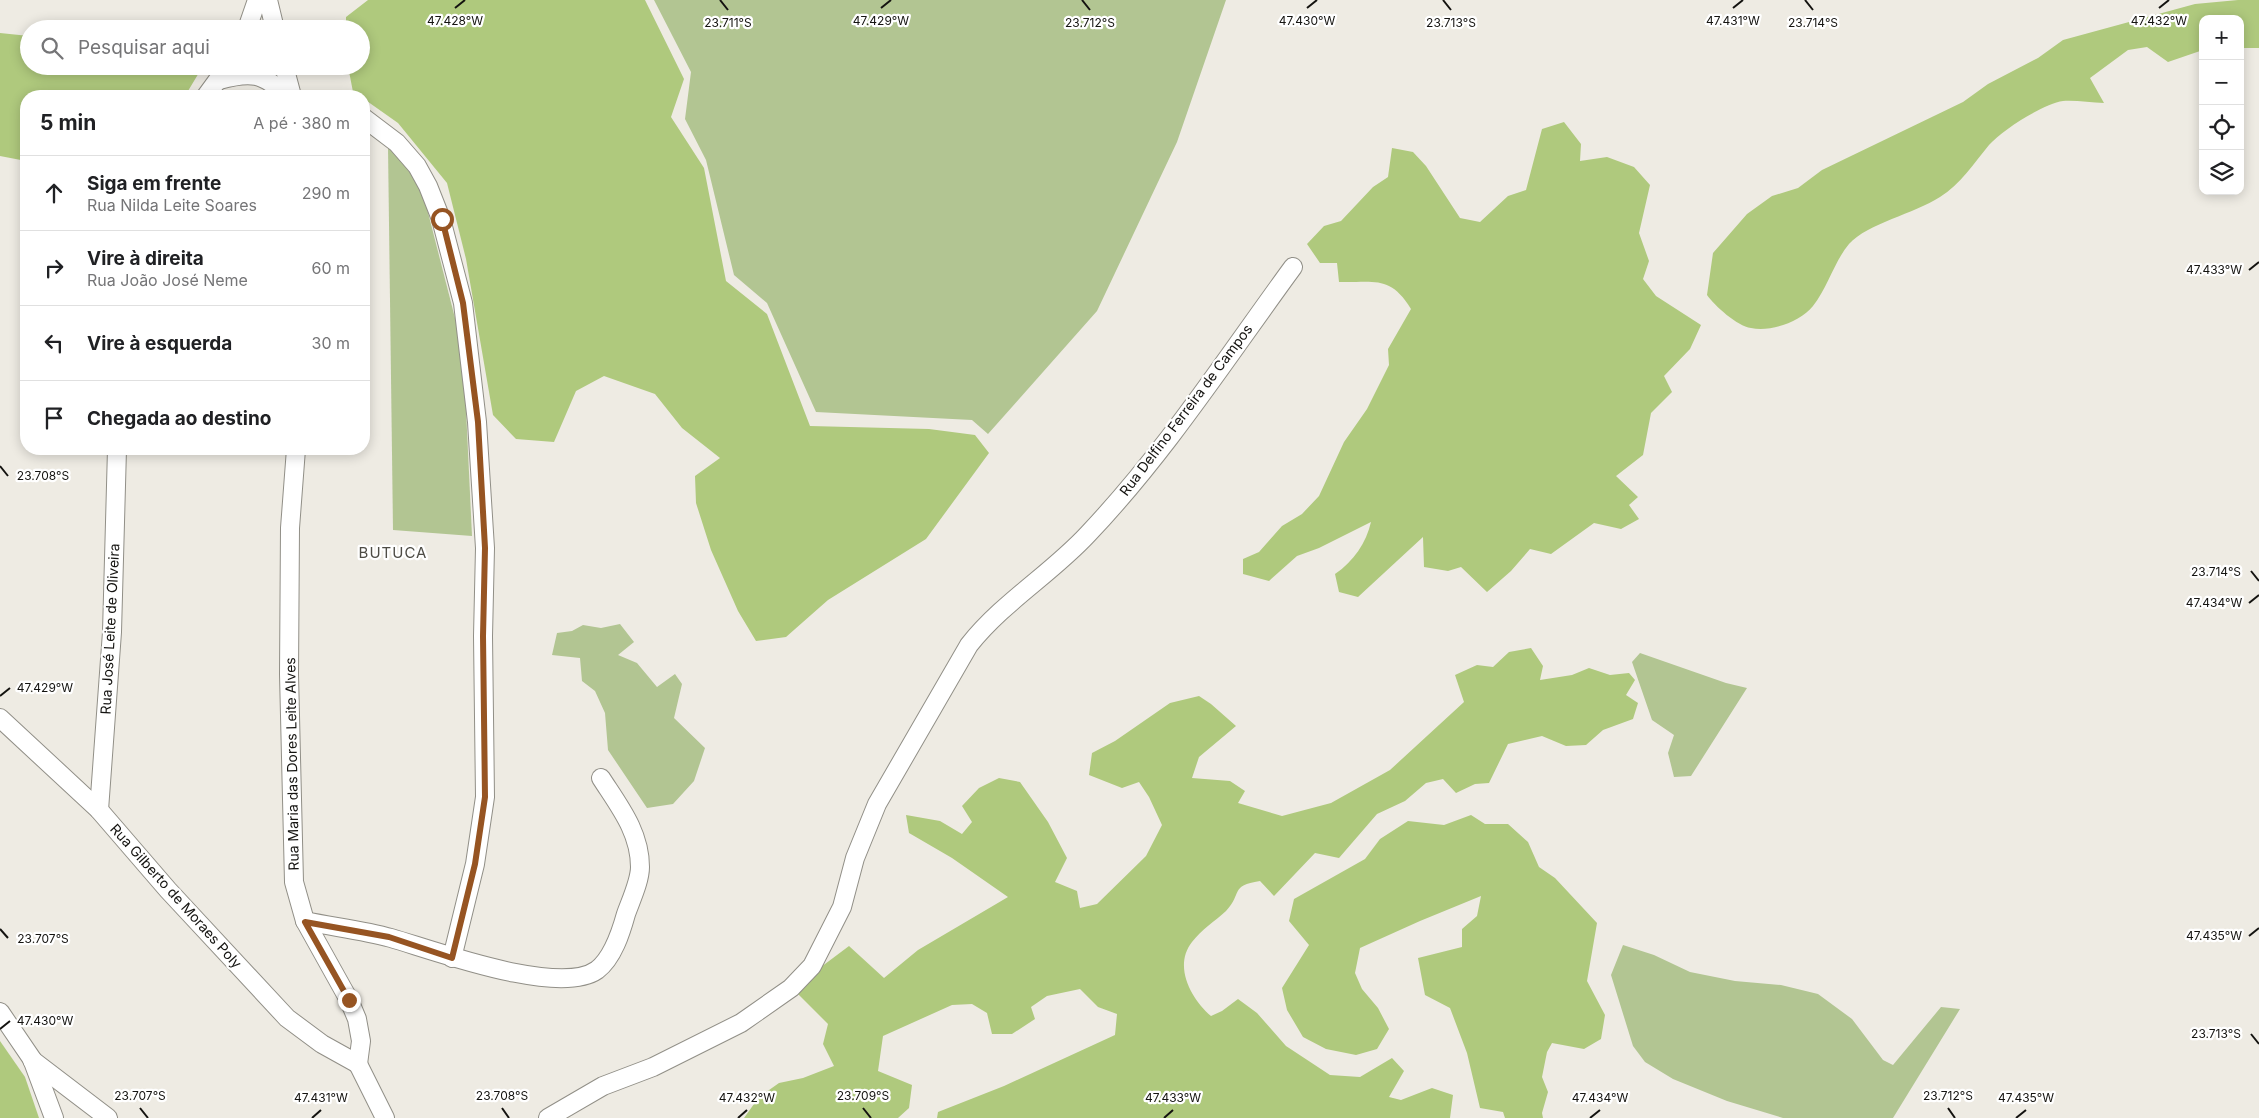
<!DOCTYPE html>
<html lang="pt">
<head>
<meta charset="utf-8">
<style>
  body { margin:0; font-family:Inter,sans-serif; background:#f6f6f6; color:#202124 }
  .controls { position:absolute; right:15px; top:15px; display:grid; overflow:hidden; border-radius:10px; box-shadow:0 2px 12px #0003 }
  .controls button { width:45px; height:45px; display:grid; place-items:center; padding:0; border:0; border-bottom:1px solid #e0e0e0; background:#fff; color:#202124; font:25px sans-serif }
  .stop { position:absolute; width:15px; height:15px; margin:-11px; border:4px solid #965422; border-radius:50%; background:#fff }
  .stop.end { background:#965422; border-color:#fff; box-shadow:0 1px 5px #0008 }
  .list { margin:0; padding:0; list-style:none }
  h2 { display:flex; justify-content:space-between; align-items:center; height:65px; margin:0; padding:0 20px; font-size:21px }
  h2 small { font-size:16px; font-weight:400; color:#757577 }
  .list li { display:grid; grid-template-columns:32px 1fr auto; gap:15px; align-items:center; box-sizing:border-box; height:75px; padding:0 20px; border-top:1px solid #e0e0e0 }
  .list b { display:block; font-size:19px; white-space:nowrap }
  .list p { margin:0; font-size:16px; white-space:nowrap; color:#757577 }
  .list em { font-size:16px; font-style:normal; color:#757577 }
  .icon { flex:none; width:28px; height:28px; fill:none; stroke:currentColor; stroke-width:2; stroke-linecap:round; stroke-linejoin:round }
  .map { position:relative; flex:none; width:2259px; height:1118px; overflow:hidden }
  .search { position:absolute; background:#fff; box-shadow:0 2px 12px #0003; left:20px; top:20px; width:350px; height:55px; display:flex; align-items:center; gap:12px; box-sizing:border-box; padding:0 18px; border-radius:28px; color:#757577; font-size:19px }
  .panel { position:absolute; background:#fff; box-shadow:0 2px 12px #0003; left:20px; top:90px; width:350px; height:365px; border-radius:20px }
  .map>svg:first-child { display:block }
  .green { fill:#b2c592 }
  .forest { fill:#afc97d }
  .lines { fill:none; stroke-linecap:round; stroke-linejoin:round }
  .minor-casing { stroke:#918f87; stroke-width:20 }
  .minor { stroke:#fff; stroke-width:18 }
  .route { stroke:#965422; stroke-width:6 }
  .ticks { fill:none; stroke:#141310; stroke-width:2 }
  .labels { text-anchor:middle; stroke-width:4.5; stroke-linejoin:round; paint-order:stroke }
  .street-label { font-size:14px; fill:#141310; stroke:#fff }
  .neighbourhood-label { font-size:15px; letter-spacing:1px; fill:#4e4c45; stroke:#fff }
  .ticks-label { font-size:12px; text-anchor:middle; fill:#141310; stroke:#fff; stroke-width:4.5; stroke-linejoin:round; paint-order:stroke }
</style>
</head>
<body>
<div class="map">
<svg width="2259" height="1118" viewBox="0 0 2259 1118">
  <rect width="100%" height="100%" fill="#eeebe3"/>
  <g class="green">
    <path d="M654 0H1226L1177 142 1097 311 988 434 972 420 816 412 767 303 734 275 706 160 685 119 691 72Z"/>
    <path d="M388 147 404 157 421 185 456 322 465 388 472 536 393 530Z"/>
    <path d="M620 624 634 642 618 655 637 663 657 687 675 674 682 684 674 718 705 748 694 781 673 804 647 808 608 750 605 713 595 691 582 681 580 658 552 655 557 633 572 631 583 625 601 628Z"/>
    <path d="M1640 653 1726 683 1747 688 1691 776 1674 777 1668 753 1674 735 1652 720 1632 662Z"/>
    <path d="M1623 945 1654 955 1690 972 1735 981 1781 985 1818 994 1852 1019 1883 1060 1893 1065 1941 1007 1960 1009 1893 1118H1783L1727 1101 1673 1079 1645 1062 1633 1046 1611 975Z"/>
  </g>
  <g class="forest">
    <path d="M368 0H645L684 79 671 117 704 168 726 281 767 314 810 426 929 429 975 435 989 453 926 539 828 600 786 637 756 641 738 611 711 550 696 503 695 476 720 458 682 428 655 394 604 376 576 391 554 442 516 439 493 415 466 259 447 183 398 123 364 99V96H359L353 92 348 66H361V29H346V17Z"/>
    <path d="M2238 0H2259V48H2240V19H2203V50L2168 62 2147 47 2128 50 2090 78 2104 103C2091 103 2076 100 2063 101 2043 104 2002 130 1989 145 1974 163 1960 185 1940 197 1914 214 1868 223 1849 244 1834 262 1828 287 1813 306 1800 322 1771 332 1751 328 1737 326 1715 306 1707 295L1713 253 1747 214 1772 196 1798 188 1822 170 1963 102 1988 84 2038 58 2063 40 2195 4Z"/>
    <path d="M0 33 29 36V66H203L185 96H26V161L0 156Z"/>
    <path d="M1564 122 1581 144 1580 161 1607 157 1634 167 1650 185 1639 233 1649 261 1643 279 1656 296 1701 325 1690 349 1664 376 1672 392 1651 413 1643 455 1616 476 1638 497 1629 505 1639 519 1621 529 1594 523 1551 554 1530 549 1511 571 1487 592 1461 567 1448 571 1424 567 1423 537 1358 597 1339 592 1335 574C1354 561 1366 543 1371 522L1319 548 1297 556 1269 581 1243 574V559L1259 552 1282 526 1302 514 1319 496 1344 442 1367 409 1389 365 1388 349 1411 309C1390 275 1375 283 1339 282L1337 263H1320L1307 244 1324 226 1341 221 1373 187 1388 177 1392 148 1413 152 1426 166 1460 218 1480 222 1508 196 1526 190 1542 129Z"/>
    <path d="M1531 648 1543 666 1540 680 1572 675 1589 668 1610 675 1629 673 1635 680 1626 695 1638 703 1633 719 1603 730 1586 745 1566 746 1542 736 1508 744 1489 783 1475 784 1456 793 1443 779 1426 783 1405 801 1377 814 1339 858 1315 853 1274 896 1260 881C1229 886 1243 893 1226 911 1215 921 1201 930 1192 942 1173 966 1191 999 1211 1016L1222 1011 1238 999 1257 1013 1286 1046 1330 1075 1360 1077 1392 1058 1404 1071 1389 1097 1401 1100 1432 1088 1453 1095 1450 1118H937L938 1112 1004 1086 1115 1035 1117 1014 1098 1007 1080 989 1047 996 1031 1007 1035 1019 1012 1034H992L987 1013 972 1004 952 1005 883 1036 878 1071 912 1085 909 1108 898 1118H744L759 1097 779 1083 803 1078 834 1066 823 1044 828 1024 797 993 817 970 849 946 884 978 918 950 1008 897 952 858 909 833 906 815 940 821 962 834 972 822 962 806 979 788 999 778 1020 782 1048 822 1067 858 1055 882 1077 891 1080 908 1097 904 1146 856 1162 825 1149 797 1139 782 1122 788 1089 775 1092 753 1115 741 1170 703 1199 696 1211 704 1236 726 1199 757 1192 778 1230 781 1245 791 1238 803 1282 816 1331 803 1390 770 1464 702 1455 675 1477 665 1493 667 1509 652Z"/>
    <path d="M1471 815 1485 824H1508L1528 842 1539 867 1555 878 1597 923 1587 981 1605 1015 1601 1039 1584 1049 1552 1043 1547 1052 1542 1077 1548 1092 1542 1113 1543 1118H1505L1503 1112 1480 1108 1467 1053 1450 1008 1425 995 1418 958 1462 947V929L1477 916 1481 896 1420 921 1360 948 1355 973 1362 989 1378 1008 1389 1029 1377 1049 1356 1055 1326 1049 1303 1037 1287 1010 1282 988 1309 945 1289 921 1294 899 1365 859 1380 839 1408 821 1444 825Z"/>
    <path d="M0 1041 25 1077 39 1118H0Z"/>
  </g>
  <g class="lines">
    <defs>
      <g id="minor">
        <path d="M268 0 275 29"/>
        <path d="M247 29 257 0"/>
        <path d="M284 66 292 96"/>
        <path d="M219 80C252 71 262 73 288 96"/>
        <path d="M206 96 225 70"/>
        <path d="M364 118 397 143 417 166 428 186 441 219 463 303 477 422 485 548 483 636 485 797 475 864 452 958"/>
        <path d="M296 449 290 528 289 674 294 882 305 921 349 1000 357 1019 361 1041 358 1064"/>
        <path d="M0 718 99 810 168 890 287 1018 322 1044 358 1064"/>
        <path d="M99 810 112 632 117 449"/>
        <path d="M305 921C333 927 363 930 391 938 433 950 559 997 597 970 613 958 621 932 626 914 631 900 640 881 640 867 640 832 619 806 601 778"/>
        <path d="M0 1012 32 1059 54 1118"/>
        <path d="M32 1060 108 1118"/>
        <path d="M358 1064 385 1118"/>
        <path d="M548 1118 603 1086 653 1067 741 1023 791 988 812 966 842 907 855 858 877 804 969 645C1003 602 1051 574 1088 534 1165 453 1227 357 1293 267"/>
      </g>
    </defs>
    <use href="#minor" class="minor-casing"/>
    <use href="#minor" class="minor"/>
  </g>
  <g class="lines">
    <path class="route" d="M349 1000 305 922 389 937 452 958 475 864 485 797 483 636 485 548 478 422 463 303 442 219"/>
  </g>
  <path class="ticks" d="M720 0 728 10M1082 0 1090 10M1443 0 1451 10M1805 0 1813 10M455 8 465 0M881 8 891 0M1307 8 1317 0M1733 8 1743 0M2159 8 2169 0M2249 270 2259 262M0 466 8 476M2251 571 2259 581M2249 603 2259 595M0 696 10 688M0 929 8 938M2249 936 2259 928M0 1029 10 1021M2251 1034 2259 1044M140 1108 148 1118M502 1108 509 1118M863 1108 871 1118M1948 1108 1955 1118M312 1118 321 1110M738 1118 747 1110M1164 1118 1173 1110M1590 1118 1600 1110M2016 1118 2026 1110"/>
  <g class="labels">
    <g class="street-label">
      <text transform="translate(1186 410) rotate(-53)" y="5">Rua Delfino Ferreira de Campos</text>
      <text transform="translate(110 629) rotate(-87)" y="5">Rua José Leite de Oliveira</text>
      <text transform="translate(292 764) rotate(-91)" y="5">Rua Maria das Dores Leite Alves</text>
      <text transform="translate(176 896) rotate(48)" y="5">Rua Gilberto de Moraes Poly</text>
    </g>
    <g class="neighbourhood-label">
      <text x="393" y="558">BUTUCA</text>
    </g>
  </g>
  <g class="ticks-label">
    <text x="455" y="25">47.428°W</text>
    <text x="1307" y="25">47.430°W</text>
    <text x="1733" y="25">47.431°W</text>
    <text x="2159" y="25">47.432°W</text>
    <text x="881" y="25">47.429°W</text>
    <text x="728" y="27">23.711°S</text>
    <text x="1090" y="27">23.712°S</text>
    <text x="1451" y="27">23.713°S</text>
    <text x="1813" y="27">23.714°S</text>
    <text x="2214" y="274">47.433°W</text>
    <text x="43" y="480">23.708°S</text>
    <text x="2216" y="576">23.714°S</text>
    <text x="2214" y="607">47.434°W</text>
    <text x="45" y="692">47.429°W</text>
    <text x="2214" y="940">47.435°W</text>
    <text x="43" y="943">23.707°S</text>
    <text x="45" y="1025">47.430°W</text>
    <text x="2216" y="1038">23.713°S</text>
    <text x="140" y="1100">23.707°S</text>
    <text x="502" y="1100">23.708°S</text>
    <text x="863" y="1100">23.709°S</text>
    <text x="1948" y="1100">23.712°S</text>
    <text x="321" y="1102">47.431°W</text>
    <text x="747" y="1102">47.432°W</text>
    <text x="1173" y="1102">47.433°W</text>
    <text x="1600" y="1102">47.434°W</text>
    <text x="2026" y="1102">47.435°W</text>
  </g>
</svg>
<div class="controls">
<button>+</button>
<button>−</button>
<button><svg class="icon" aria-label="locate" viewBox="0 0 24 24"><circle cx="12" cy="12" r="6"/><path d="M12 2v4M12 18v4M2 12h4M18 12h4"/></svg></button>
<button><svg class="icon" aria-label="layers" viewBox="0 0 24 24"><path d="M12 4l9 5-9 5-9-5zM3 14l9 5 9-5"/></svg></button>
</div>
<div class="stop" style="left:442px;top:219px"></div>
<div class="stop end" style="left:349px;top:1000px"></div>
<div class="search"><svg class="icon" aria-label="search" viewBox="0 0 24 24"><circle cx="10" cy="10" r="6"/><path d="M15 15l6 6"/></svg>Pesquisar aqui</div>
<section class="panel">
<h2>5 min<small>A pé · 380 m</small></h2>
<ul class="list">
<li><svg class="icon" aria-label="ahead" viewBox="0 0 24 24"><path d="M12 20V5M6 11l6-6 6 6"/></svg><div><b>Siga em frente</b><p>Rua Nilda Leite Soares</p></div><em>290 m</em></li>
<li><svg class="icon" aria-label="right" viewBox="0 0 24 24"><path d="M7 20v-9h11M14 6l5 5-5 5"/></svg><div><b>Vire à direita</b><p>Rua João José Neme</p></div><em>60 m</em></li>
<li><svg class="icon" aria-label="left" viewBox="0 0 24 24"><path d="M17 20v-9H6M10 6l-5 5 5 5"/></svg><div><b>Vire à esquerda</b></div><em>30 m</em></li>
<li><svg class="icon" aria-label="arrive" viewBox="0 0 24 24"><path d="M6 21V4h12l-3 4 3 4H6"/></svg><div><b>Chegada ao destino</b></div></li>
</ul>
</section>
</div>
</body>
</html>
